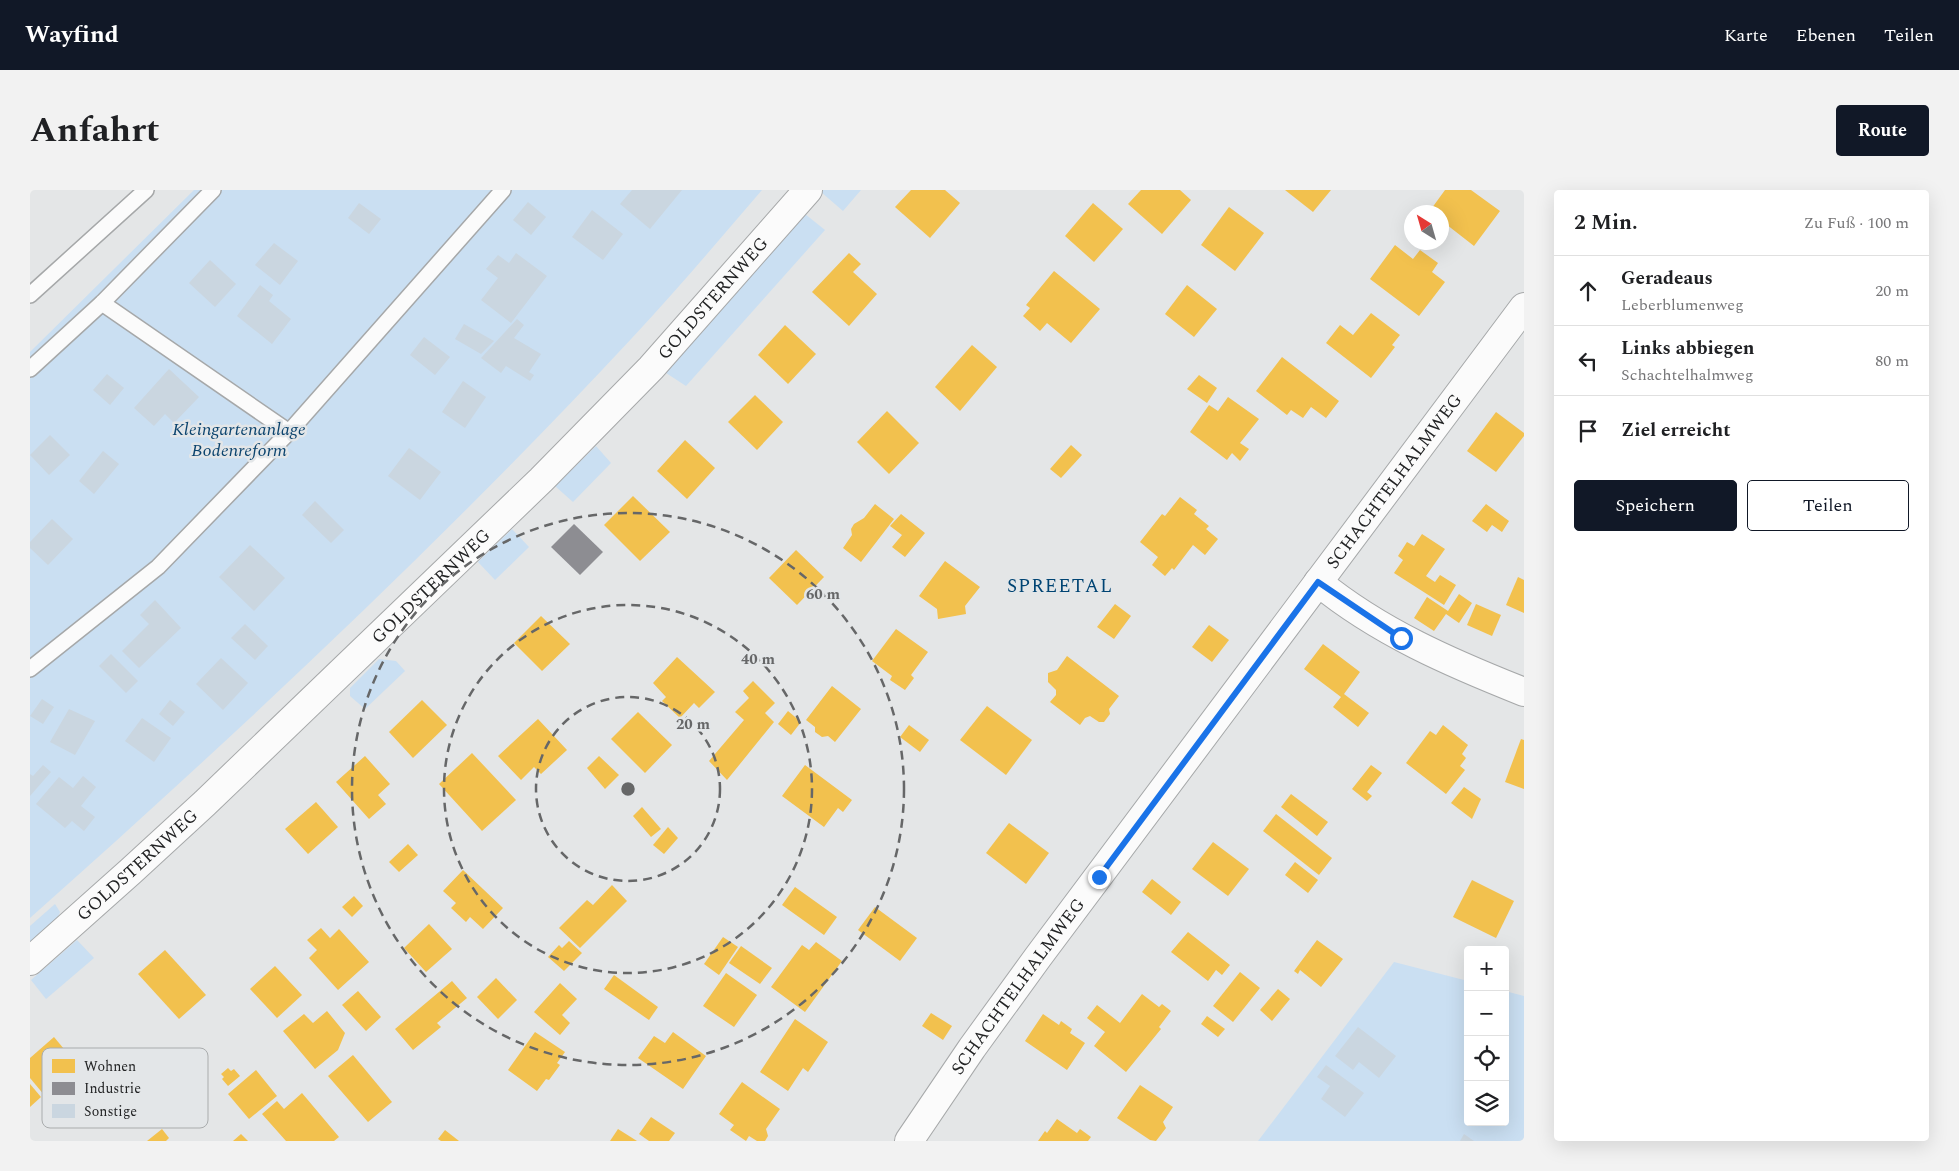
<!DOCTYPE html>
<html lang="de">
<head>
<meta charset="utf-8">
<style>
  body { margin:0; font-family:Spectral,serif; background:#f2f2f2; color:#202124 }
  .controls { position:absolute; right:15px; bottom:15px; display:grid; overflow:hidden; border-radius:5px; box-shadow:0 5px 20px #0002 }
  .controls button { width:45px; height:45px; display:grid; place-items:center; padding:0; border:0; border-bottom:1px solid #e0e0e0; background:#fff; color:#202124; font:25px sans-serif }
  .compass { position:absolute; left:1374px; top:15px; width:45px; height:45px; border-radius:50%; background:#fff; box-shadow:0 5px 20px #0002; rotate:323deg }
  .stop { position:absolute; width:15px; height:15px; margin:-11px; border:4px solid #1a73e8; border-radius:50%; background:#fff }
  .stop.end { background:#1a73e8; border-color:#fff; box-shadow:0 1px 5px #0008 }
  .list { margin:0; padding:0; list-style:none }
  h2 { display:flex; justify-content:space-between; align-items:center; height:65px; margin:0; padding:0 20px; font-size:21px }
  h2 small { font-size:16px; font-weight:400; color:#757577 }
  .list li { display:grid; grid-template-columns:32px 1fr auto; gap:15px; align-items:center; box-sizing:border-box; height:70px; padding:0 20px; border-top:1px solid #e0e0e0 }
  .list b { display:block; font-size:19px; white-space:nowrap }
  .list p { margin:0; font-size:16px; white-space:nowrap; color:#757577 }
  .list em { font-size:16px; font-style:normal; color:#757577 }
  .actions { display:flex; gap:10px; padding:15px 20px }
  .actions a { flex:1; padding:11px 0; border:1px solid #111827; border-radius:5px; text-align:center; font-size:18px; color:#111827 }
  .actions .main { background:#111827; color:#fff }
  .icon { flex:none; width:28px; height:28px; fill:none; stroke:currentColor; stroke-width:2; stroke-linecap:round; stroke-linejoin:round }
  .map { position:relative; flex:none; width:1494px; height:951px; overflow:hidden; border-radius:5px }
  header { display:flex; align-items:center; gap:30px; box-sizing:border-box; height:70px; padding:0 25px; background:#111827; color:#fff }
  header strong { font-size:24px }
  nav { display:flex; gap:28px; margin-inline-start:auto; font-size:18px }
  .intro { display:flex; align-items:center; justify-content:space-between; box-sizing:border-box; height:120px; padding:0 30px }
  h1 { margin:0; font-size:35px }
  .button { padding:12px 22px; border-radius:5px; background:#111827; color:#fff; font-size:18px; font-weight:700 }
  main { display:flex; gap:30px; padding:0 30px }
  aside { flex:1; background:#fff; border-radius:5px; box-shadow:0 5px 20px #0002 }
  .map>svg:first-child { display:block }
  .green { fill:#cadff2 }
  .homes { fill:#f2c14e }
  .industry { fill:#8d8d92 }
  .building { fill:#cad6e0 }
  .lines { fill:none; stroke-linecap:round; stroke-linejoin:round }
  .lane-casing { stroke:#a6a8a9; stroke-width:18 }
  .street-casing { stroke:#a6a8a9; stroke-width:30 }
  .lane { stroke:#fbfbfb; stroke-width:15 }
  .street { stroke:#fbfbfb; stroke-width:28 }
  .route { stroke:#1a73e8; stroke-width:6 }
  .ring { fill:none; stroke:#666768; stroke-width:2.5; stroke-dasharray:9 6 }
  .labels { text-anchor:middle; stroke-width:5; stroke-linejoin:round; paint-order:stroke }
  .street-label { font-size:18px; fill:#222324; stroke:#e3e6e8 }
  .park-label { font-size:18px; font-style:italic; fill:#0c446e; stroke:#e3e6e8 }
  .neighbourhood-label { font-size:19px; letter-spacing:1px; fill:#004473; stroke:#e3e6e8 }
  .key { fill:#e3e6e8; stroke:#a9acad; stroke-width:1 }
  .key-label { font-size:14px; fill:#222324 }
  .centre { fill:#666768; stroke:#e3e6e8; stroke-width:2.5 }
  .ring-label { font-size:15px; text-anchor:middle; font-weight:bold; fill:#666768; stroke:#e3e6e8; stroke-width:5; stroke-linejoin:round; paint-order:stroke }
</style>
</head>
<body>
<header>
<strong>Wayfind</strong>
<nav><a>Karte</a><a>Ebenen</a><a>Teilen</a></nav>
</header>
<div class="intro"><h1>Anfahrt</h1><a class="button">Route</a></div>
<main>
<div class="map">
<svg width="1494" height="951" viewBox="0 0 1494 951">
  <rect width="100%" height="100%" fill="#e4e6e7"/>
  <g class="green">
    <path d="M164 0H732C689 50 647 100 602 148 412 352 208 543 0 728V162Z"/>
    <path d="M792 0H831L813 21 791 2Z"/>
    <path d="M775 24 795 40 656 196 633 181Z"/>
    <path d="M566 256 581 273 543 312 525 296Z"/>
    <path d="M482 339 499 357 465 390 448 372Z"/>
    <path d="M349 469 366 471 375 481 335 519 320 506V498Z"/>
    <path d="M25 714 30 722 26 732 0 754V736Z"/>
    <path d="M47 750 64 768 16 809 1 790Z"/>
    <path d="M1364 772 1438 791V932H1475V801L1494 806V951H1228Z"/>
  </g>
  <g class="homes">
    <path d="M881 0H915L930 13 900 48 865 17Z"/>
    <path d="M1111 0H1150L1161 10 1132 44 1098 14Z"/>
    <path d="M1255 0H1301L1283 22Z"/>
    <path d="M1415 0H1441L1470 21 1444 56 1412 31V22H1399Z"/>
    <path d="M1063 13 1093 39 1064 72 1035 46Z"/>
    <path d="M1199 17 1234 43 1205 81 1171 55Z"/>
    <path d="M1365 55 1383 69 1390 60 1408 73 1402 82 1415 92 1389 126 1340 89Z"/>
    <path d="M819 63 831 74 823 82 847 104 819 136 782 102Z"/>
    <path d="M1024 81 1070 119 1041 153 1017 133 1010 141 993 126 1000 118 996 115Z"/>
    <path d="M1157 95 1187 119 1164 147 1135 124Z"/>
    <path d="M1341 123 1370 145 1362 155 1365 157 1341 188 1296 153 1310 135 1323 145Z"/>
    <path d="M755 135 786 164 758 194 728 165Z"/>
    <path d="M942 155 967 177 930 221 905 197Z"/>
    <path d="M1252 167 1309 211 1296 228 1281 217 1273 228 1261 220 1257 225 1226 201Z"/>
    <path d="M1169 185 1187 198 1177 213 1157 199Z"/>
    <path d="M725 205 753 232 727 260 698 232Z"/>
    <path d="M1198 207 1229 229 1210 253 1219 259 1210 271 1202 263 1197 270 1160 242 1179 215 1188 221Z"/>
    <path d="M857 221 889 253 859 284 827 252Z"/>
    <path d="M1466 222 1494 243V246L1466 282 1437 261Z"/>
    <path d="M655 250 685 278 657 309 627 281Z"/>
    <path d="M1041 255 1052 265 1031 288 1020 279Z"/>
    <path d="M603 306 640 342 610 371 574 335Z"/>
    <path d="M1150 307 1167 320 1164 324 1179 336 1176 339 1188 349 1175 365 1163 355 1144 380 1142 378 1135 386 1122 375 1128 367 1110 352 1132 324 1135 326Z"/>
    <path d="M845 314 864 329 831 372 813 358 822 345 821 339 824 334 834 328Z"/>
    <path d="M1456 314 1479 331 1472 342 1462 335 1457 342 1442 331Z"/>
    <path d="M871 324 895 343 875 367 862 357 872 345 860 336Z"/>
    <path d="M1392 344 1415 359 1396 386 1405 392 1410 385 1426 395 1414 415 1364 383 1373 370 1368 366 1377 352 1384 356Z"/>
    <path d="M766 360 794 387 767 415 739 388Z"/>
    <path d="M915 371 950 397 935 416 936 424 908 429 907 419 889 406Z"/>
    <path d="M1488 387 1494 390V423L1476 415Z"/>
    <path d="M1429 404 1442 413 1429 433 1416 424 1404 441 1384 428 1397 407 1418 421Z"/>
    <path d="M1085 414 1101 426 1084 449 1067 437Z"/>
    <path d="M1446 414 1471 425 1462 446 1437 435Z"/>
    <path d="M511 426 540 454 512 481 484 453Z"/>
    <path d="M1179 435 1199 450 1182 472 1162 457Z"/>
    <path d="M866 439 898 462 881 485 884 488 875 500 860 490 862 486 842 471Z"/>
    <path d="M1293 454 1330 482 1314 504 1339 523 1328 537 1303 517 1311 507 1274 479Z"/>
    <path d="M1037 466 1089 506 1079 519 1080 524 1074 532H1069L1060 526 1055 528 1050 535 1020 512 1026 505V500L1018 492V483L1027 480Z"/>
    <path d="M647 467 685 502 669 518 664 513 650 528 632 511 636 507 623 493Z"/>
    <path d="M723 491 745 513 735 523 744 532 697 590 679 571 714 530 705 522 719 508 713 501Z"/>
    <path d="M802 496 831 519 805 552 798 546 792 547 785 542V537L776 530Z"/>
    <path d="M392 510 417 535 383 568 359 542Z"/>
    <path d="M957 516 1002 550 976 585 930 550Z"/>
    <path d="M758 521 771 532 761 545 748 534Z"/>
    <path d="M608 522 642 555 615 583 581 549Z"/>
    <path d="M508 529 537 560 511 584 504 577 491 590 468 566Z"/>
    <path d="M879 535 899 550 890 562 870 547Z"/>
    <path d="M1413 535 1438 555 1432 564 1436 568 1430 576 1435 580 1416 604 1376 573 1400 541 1406 545Z"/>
    <path d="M1491 549 1494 550V599L1475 592Z"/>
    <path d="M442 563 486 610 452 641 409 594Z"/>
    <path d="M335 566 360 594 348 605 356 614 339 629 306 592Z"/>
    <path d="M569 566 589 585 575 599 557 578Z"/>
    <path d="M775 575 822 610 813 622 808 618 794 637 752 606Z"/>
    <path d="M1341 575 1352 583 1337 602 1342 606 1337 611 1322 599Z"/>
    <path d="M1434 597 1451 609 1442 629 1421 613Z"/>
    <path d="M1261 604 1298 632 1287 646 1251 617Z"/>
    <path d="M286 612 308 637 278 664 255 639Z"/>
    <path d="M612 617 631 639 621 647 603 626Z"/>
    <path d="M1246 624 1302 668 1289 685 1233 641Z"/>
    <path d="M979 633 1019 663 996 694 956 663Z"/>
    <path d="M638 637 648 648 634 664 623 655Z"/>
    <path d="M1183 652 1219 679 1198 706 1162 679Z"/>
    <path d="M378 654 388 665 369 682 359 672Z"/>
    <path d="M1265 672 1288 690 1278 703 1255 685Z"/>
    <path d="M433 680 473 718 453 739 440 727 436 732 421 718 426 713 413 701Z"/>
    <path d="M1122 689 1151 712 1141 725 1112 702Z"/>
    <path d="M1442 690 1484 711 1466 748 1423 727Z"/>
    <path d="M582 695 597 711 550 758 529 738 557 710 563 715Z"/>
    <path d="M765 697 807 727 794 745 752 715Z"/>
    <path d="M324 706 333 716 322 727 312 717Z"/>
    <path d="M845 717 887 748 870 771 828 740Z"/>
    <path d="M399 734 422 759 396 782 374 758Z"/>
    <path d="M291 738 300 748 309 739 339 772 308 800 279 768 287 760 277 750Z"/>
    <path d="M1158 742 1200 775 1192 785 1186 780 1178 791 1141 762Z"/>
    <path d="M693 747 708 757 689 785 674 774Z"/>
    <path d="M1287 750 1313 769 1291 797 1270 780 1268 784 1264 781Z"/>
    <path d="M539 751 552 763 534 781 518 767 529 755 532 758Z"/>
    <path d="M786 752 812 771 775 822 741 797 772 755 779 760Z"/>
    <path d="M711 756 742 778 730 794 699 773Z"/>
    <path d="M135 760 176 805 149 829 108 784Z"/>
    <path d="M245 776 272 805 247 828 220 799Z"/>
    <path d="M1210 782 1230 798 1203 832 1183 816Z"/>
    <path d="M696 783 727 805 704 837 673 816Z"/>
    <path d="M584 785 628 817 619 830 574 799Z"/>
    <path d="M466 788 487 810 468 829 447 807Z"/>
    <path d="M422 791 437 808 407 833 411 837 383 860 365 839Z"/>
    <path d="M530 793 547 809 532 825 540 833 530 845 504 822Z"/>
    <path d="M1248 799 1260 809 1242 831 1230 820Z"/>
    <path d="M328 801 351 827 336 841 312 815Z"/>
    <path d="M1112 804 1129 817 1132 814 1141 821 1129 837 1131 839 1096 882 1064 856 1075 842 1057 828 1067 815 1090 833Z"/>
    <path d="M297 821 315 843 308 860 285 879 253 841 274 824 283 833Z"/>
    <path d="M901 823 922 836 913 850 892 836Z"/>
    <path d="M1013 824 1029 835 1031 831 1042 839 1040 843 1055 853 1037 880 995 851Z"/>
    <path d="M1177 826 1195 839 1188 847 1171 834Z"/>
    <path d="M765 829 798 852 778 882 773 878 758 901 730 882Z"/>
    <path d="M505 842 535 862 527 873 530 875 519 890 516 889 507 901 478 880Z"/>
    <path d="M643 842 676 866 653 899 608 868 624 846 635 853Z"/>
    <path d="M24 847 49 877 15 906 0 888V868Z"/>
    <path d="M323 865 362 912 338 932 298 886Z"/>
    <path d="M198 878 201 881 204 879 210 886 198 896 192 889 194 887 191 884Z"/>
    <path d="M226 880 247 906 219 929 198 904Z"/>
    <path d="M712 892 750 919 736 939 738 946 735 951H727L719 946 716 951 700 940 704 935 689 924Z"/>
    <path d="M0 894 11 907 0 917Z"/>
    <path d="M1110 895 1143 917 1133 932 1136 938 1126 951 1120 950 1087 928Z"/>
    <path d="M272 903 309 947 304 951H256L232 924 247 911 254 919Z"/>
    <path d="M621 927 645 943 639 951H619L609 944Z"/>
    <path d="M1027 929 1047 943 1050 939 1061 947 1058 951H1008L1015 941 1017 943Z"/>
    <path d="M132 939 139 948 136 951H117Z"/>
    <path d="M588 939 607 951H580Z"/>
    <path d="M415 940 429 951H411L408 949Z"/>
    <path d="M211 944 218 951H203Z"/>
  </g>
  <path class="industry" d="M544 334 573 362 550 385 521 357Z"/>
  <g class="building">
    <path d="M602 0H652L620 39 590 14Z"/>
    <path d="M498 12 516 27 501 45 483 30Z"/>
    <path d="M329 13 351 29 339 44 318 28Z"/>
    <path d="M562 20 593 44 573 70 542 47Z"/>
    <path d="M244 53 268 71 250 95 225 75Z"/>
    <path d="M486 63 517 86 481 133 451 110 468 88 456 79 468 65 479 73Z"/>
    <path d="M180 70 206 94 185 117 159 93Z"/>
    <path d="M230 95 243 105 239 111 261 129 242 154 207 126Z"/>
    <path d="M487 129 494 135 484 148 511 164 499 182 504 185 500 191 476 176 471 183 451 168Z"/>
    <path d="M434 134 464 151 451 164 425 149Z"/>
    <path d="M394 147 420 167 405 185 380 165Z"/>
    <path d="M139 179 169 207 144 233 135 224 124 236 104 218Z"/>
    <path d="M77 184 94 198 80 215 63 200Z"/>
    <path d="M433 191 456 207 435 238 412 222Z"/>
    <path d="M20 245 40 265 19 285 0 265Z"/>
    <path d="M379 258 411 282 390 310 358 286Z"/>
    <path d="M73 261 89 274 64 304 49 291Z"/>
    <path d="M285 311 314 340 301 353 272 325Z"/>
    <path d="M22 329 43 349 18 375 0 358V352Z"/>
    <path d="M220 355 255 388 224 421 189 387Z"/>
    <path d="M125 410 151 438 109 478 92 461 119 434 110 425Z"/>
    <path d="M215 434 238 456 225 470 201 448Z"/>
    <path d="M81 464 108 491 96 503 69 476Z"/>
    <path d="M191 468 218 493 193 520 166 494Z"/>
    <path d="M12 509 24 517 13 534 0 526Z"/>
    <path d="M140 510 155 522 143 536 129 524Z"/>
    <path d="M39 519 65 531 45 565 20 552Z"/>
    <path d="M112 528 141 548 124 572 95 551Z"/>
    <path d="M13 575 21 582 0 606V584L3 586Z"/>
    <path d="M53 586 66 597 51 616 65 627 54 641 42 631 35 638 6 614 29 587 43 598Z"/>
    <path d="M1328 837 1366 866 1349 888 1329 872 1323 880 1305 866Z"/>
    <path d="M1296 875 1334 903 1315 927 1291 909 1300 896 1287 887Z"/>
    <path d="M1434 944 1444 951H1430Z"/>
  </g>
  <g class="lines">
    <defs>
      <g id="lane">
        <path d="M0 105 116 0"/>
        <path d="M72 113 259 242"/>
        <path d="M0 179 72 113 183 0"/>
        <path d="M0 479 128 377 259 242 473 0"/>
      </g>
      <g id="street">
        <path d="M1288 392C1349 442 1421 473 1494 502"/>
        <path id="s1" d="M0 771 101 681 175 613 511 290 621 178 778 0"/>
        <path id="s2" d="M879 951 942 858 1008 767 1494 117"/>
      </g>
    </defs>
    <use href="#lane" class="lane-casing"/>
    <use href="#street" class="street-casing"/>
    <use href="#lane" class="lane"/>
    <use href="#street" class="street"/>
  </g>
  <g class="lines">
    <path class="route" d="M1069 687 1288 392 1371 448"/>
  </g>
  <g class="ring">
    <circle cx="598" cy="599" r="92"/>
    <circle cx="598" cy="599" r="184"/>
    <circle cx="598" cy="599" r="276"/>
  </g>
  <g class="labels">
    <g class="street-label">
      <text dy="6" stroke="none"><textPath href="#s1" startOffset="952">GOLDSTERNWEG</textPath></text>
      <text dy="6" stroke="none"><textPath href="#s2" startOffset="819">SCHACHTELHALMWEG</textPath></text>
      <text dy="6" stroke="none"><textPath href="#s1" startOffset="549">GOLDSTERNWEG</textPath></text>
      <text dy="6" stroke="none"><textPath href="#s1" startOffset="144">GOLDSTERNWEG</textPath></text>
      <text dy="6" stroke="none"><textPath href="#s2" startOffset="189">SCHACHTELHALMWEG</textPath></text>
    </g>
    <g class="park-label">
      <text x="209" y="245">Kleingartenanlage<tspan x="209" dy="21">Bodenreform</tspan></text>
    </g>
    <g class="neighbourhood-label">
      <text x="1030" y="402">SPREETAL</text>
    </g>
  </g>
  <rect x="12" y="858" width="166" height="80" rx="8" class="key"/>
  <rect x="22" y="869" width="23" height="14" fill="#f2c14e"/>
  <rect x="22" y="892" width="23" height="13" fill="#8d8d92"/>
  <rect x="22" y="914" width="23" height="14" fill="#cad6e0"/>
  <g class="key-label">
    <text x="54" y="881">Wohnen</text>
    <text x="54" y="903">Industrie</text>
    <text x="54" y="926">Sonstige</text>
  </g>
  <circle cx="598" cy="599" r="8" class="centre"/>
  <g class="ring-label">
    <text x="793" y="409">60 m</text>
    <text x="728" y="474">40 m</text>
    <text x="663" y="539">20 m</text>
  </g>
</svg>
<div class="controls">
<button>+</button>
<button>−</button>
<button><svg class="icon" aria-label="locate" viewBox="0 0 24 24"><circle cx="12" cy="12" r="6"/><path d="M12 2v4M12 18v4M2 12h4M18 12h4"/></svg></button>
<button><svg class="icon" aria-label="layers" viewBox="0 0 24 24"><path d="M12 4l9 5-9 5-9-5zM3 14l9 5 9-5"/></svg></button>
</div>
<svg class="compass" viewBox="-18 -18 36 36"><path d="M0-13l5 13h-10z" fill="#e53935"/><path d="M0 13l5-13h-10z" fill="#757577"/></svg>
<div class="stop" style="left:1371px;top:448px"></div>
<div class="stop end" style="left:1069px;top:687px"></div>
</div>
<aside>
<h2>2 Min.<small>Zu Fuß · 100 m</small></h2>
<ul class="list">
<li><svg class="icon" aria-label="ahead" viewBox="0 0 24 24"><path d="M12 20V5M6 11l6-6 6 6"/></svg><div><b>Geradeaus</b><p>Leberblumenweg</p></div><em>20 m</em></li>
<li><svg class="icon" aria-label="left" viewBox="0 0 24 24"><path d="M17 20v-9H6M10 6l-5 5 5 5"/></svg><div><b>Links abbiegen</b><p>Schachtelhalmweg</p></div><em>80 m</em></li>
<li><svg class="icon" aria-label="arrive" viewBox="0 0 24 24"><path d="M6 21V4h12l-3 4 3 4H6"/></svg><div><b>Ziel erreicht</b></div></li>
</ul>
<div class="actions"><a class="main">Speichern</a><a>Teilen</a></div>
</aside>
</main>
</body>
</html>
